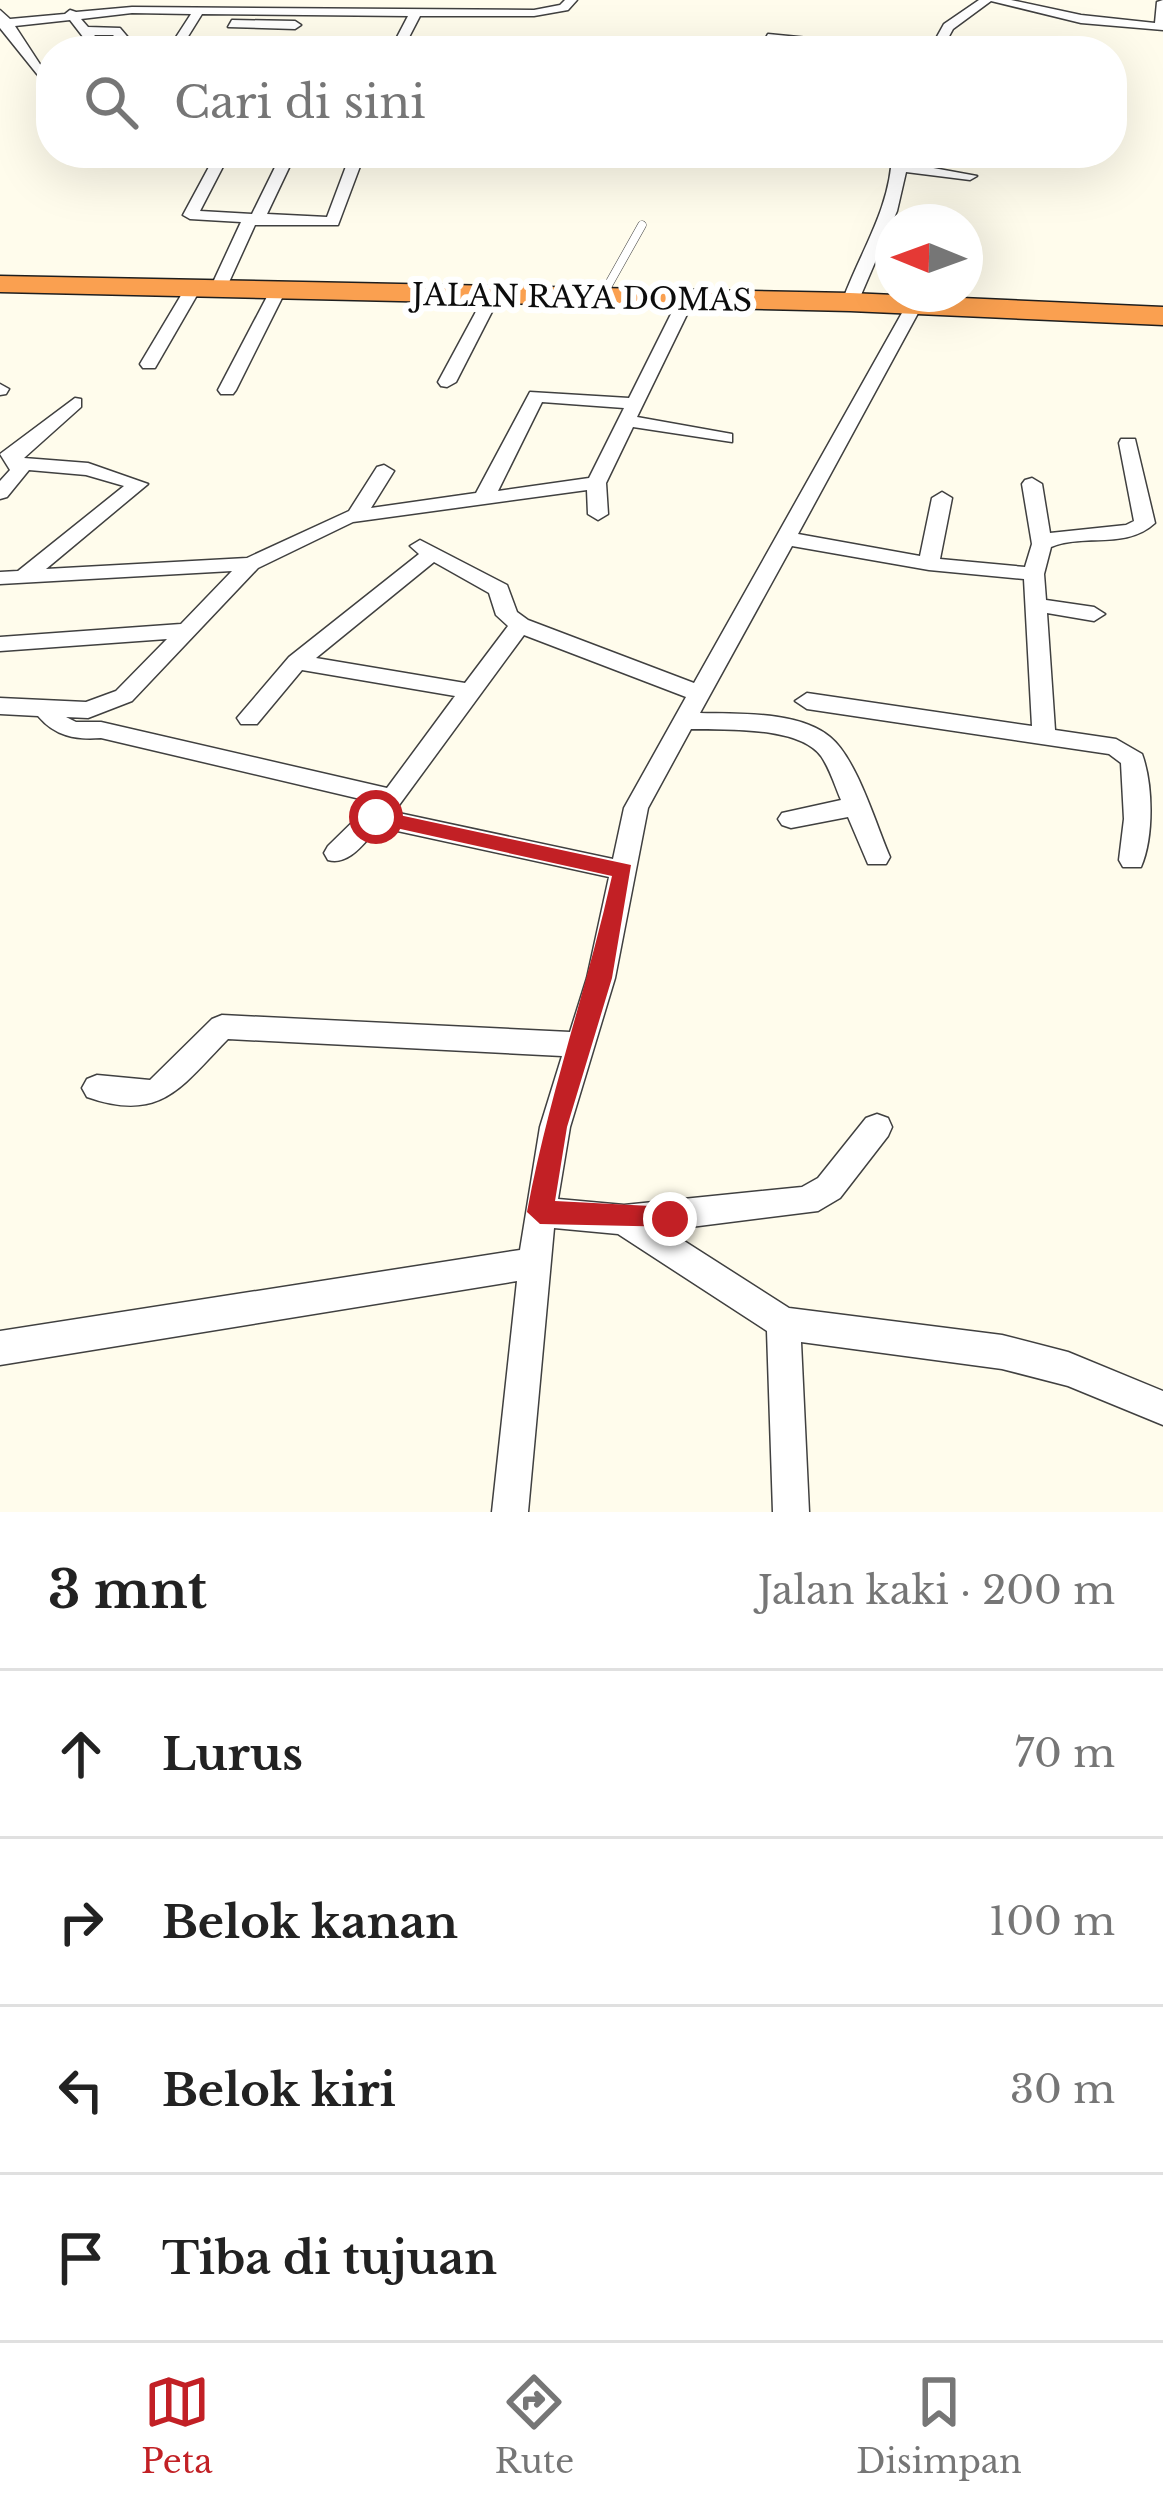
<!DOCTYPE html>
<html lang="id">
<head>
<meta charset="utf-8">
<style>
  body { margin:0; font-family:"Libre Baskerville",serif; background:#f6f6f6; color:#222 }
  .compass { position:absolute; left:875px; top:204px; width:108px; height:108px; border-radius:50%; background:#fff; box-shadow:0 12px 48px #0002; rotate:271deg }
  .stop { position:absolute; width:36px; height:36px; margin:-27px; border:9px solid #c22025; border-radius:50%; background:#fff }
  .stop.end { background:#c22025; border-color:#fff; box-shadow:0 3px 12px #0008 }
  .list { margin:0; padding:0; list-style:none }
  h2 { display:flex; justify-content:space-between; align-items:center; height:156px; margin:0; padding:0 48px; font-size:51px }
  h2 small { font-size:39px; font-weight:400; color:#767676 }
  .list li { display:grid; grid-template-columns:78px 1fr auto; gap:36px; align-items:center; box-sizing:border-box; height:168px; padding:0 48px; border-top:3px solid #e0e0e0 }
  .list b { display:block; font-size:45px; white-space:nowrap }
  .list em { font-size:39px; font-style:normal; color:#767676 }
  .icon { flex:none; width:66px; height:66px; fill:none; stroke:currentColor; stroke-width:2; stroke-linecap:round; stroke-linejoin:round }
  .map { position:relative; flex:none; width:1163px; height:1512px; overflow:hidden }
  .search { position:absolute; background:#fff; box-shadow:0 12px 48px #0002; left:36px; right:36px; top:36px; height:132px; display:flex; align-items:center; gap:30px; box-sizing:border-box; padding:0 42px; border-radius:48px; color:#767676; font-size:45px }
  .sheet { height:828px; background:#fff }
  nav { display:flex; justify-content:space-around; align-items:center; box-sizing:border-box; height:168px; border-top:3px solid #e0e0e0; background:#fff; font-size:33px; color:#767676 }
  nav a { display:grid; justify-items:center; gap:6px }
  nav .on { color:#c22025 }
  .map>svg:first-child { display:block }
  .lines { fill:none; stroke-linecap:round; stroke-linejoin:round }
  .lane-casing { stroke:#404040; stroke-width:9 }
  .street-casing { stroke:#404040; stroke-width:3 }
  .highway-casing { stroke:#1e1e1e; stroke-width:3 }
  .lane { stroke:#fff; stroke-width:8 }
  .street { fill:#fff; fill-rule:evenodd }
  .highway { fill:#faa050; fill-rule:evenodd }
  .route { fill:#c22025 }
  .labels { text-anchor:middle; stroke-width:12; stroke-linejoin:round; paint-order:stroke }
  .far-street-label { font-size:30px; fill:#0d0d0d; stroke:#fff }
</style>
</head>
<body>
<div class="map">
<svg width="1163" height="1512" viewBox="0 0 1163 1512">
  <rect width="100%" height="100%" fill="#fffcec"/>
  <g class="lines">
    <defs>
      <path id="lane" d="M601 298 642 225"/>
      <g id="street">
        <path d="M565 0H577L568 10 534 16H420L406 43 400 47H213L207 43 213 39H396L408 16 202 14 179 51H167L191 14 132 13 81 19 88 27 120 28 131 41 100 50 87 42 70 20 15 26 47 75 41 79 0 28V10L10 19 65 14 70 10 76 12 132 7 534 10 560 5ZM94 35H113L117 39 102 42Z"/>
        <path d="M979 0H1011L1081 15 1155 23 1157 2 1163 0V30L1081 23 991 1 953 29 941 51H929L944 24Z"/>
        <path d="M232 20 295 21 301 25 295 29 228 27Z"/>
        <path d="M768 34 829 40 832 51 764 41Z"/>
        <path d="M110 153 214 156 230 153 200 211 252 214 282 153H296L267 214 327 217 351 153H365L338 225H255L225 291 217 296 209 291 241 222 190 219 183 215 210 165 117 157Z"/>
        <path d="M892 153H906V163L977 176 970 180 906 172 897 211 858 302 844 305 842 302C860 252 891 208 892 153Z"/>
        <path d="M979 153H994L987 157Z"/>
        <path d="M186 287 200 290 155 368H143L140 364Z"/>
        <path d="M271 289 285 292 236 390 233 394H221L218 390Z"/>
        <path d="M486 293 500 296 456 382 447 387 441 386 438 382Z"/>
        <path d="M686 295 694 300 637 417 732 434V442L633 427 606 483 608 514 598 520 588 514 587 490 353 522 258 568 132 701 88 718 66 717 76 722H101L387 788 455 696 302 670 257 724H241L237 718 289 657 419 554 410 546 420 540 507 585 517 612 528 620 694 683 907 304 921 301 923 304 798 534 920 556 932 498 942 492 952 498 940 559 1025 567 1032 544 1022 484 1025 480 1032 478 1042 484 1050 533 1126 525 1134 521 1119 443 1121 439H1135L1155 523C1126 550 1085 533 1051 547L1044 574 1046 600 1094 607 1105 614 1094 621 1047 613 1055 730 1116 739 1142 754C1153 784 1154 837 1141 867H1123L1119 860 1124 819 1121 763 1109 754 807 709 795 701 807 693 1032 726 1024 579 929 570 792 546 700 713C739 714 799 711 830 737 857 759 876 825 890 857L886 864H868L848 817 791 828 782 825 778 819 782 813 841 800C835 786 830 769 821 756 799 726 726 730 691 729L648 808 615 978 570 1127 558 1199 624 1205 802 1187 818 1178 866 1118 877 1114 888 1118 892 1127 888 1136 840 1198 818 1211 667 1230 789 1308 1002 1335 1068 1352 1163 1391V1425L1068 1386 1002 1369 801 1342 809 1512H773L767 1331 618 1234 554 1228 528 1512H492L517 1281 0 1365V1331L520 1250 540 1127 562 1056 228 1039C181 1087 161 1123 87 1097L82 1088 87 1079 97 1075 150 1080 212 1019 222 1015 570 1032 587 978 609 877 379 827C365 841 350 866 328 860L324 853 328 846 373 802 101 738C75 740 55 736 38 716L0 714V698L86 702 116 691 167 639 0 651V637L181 624 232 571 0 584V572L18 571 124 486 86 475 29 470 7 497 0 499V481L10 470 0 454 75 398 81 399V407L24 458 88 463 148 484 46 569 247 558 349 511 377 467 384 465 394 471 371 508 476 493 530 392 629 398 678 300ZM542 402 624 408 589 478 498 491ZM434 562 489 593 496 615 508 626 465 683 316 658ZM524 635 686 697 624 808 613 859 394 812Z"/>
        <path d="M0 384 9 389 6 394 0 395Z"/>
      </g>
      <path id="highway" d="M0 276 850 293 1163 307V325L850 311 0 292Z"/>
    </defs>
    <use href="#lane" class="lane-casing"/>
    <use href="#street" class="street-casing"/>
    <use href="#highway" class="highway-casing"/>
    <use href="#lane" class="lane"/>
    <use href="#street" class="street"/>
    <use href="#highway" class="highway"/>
  </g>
  <path class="route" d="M376 810 631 865 612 978 567 1127 555 1201 670 1207 683 1219 680 1227 540 1224 527 1212C548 1098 587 989 612 876L369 822 366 817Z"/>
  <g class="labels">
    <g class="far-street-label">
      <text transform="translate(582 298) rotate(1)" y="10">JALAN RAYA DOMAS</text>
    </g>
  </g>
</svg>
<svg class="compass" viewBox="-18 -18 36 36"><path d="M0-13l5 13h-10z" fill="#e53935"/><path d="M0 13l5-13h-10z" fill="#767676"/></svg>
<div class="stop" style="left:376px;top:817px"></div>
<div class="stop end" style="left:670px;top:1219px"></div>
<div class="search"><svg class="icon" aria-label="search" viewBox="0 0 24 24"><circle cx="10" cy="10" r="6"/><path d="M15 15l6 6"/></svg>Cari di sini</div>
</div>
<section class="sheet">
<h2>3 mnt<small>Jalan kaki · 200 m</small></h2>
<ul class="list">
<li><svg class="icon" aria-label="ahead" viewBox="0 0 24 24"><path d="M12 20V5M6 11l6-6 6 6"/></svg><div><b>Lurus</b></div><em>70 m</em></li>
<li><svg class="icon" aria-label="right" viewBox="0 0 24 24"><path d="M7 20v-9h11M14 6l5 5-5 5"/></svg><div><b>Belok kanan</b></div><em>100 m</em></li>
<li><svg class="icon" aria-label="left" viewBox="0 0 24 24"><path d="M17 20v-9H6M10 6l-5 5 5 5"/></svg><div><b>Belok kiri</b></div><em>30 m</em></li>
<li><svg class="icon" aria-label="arrive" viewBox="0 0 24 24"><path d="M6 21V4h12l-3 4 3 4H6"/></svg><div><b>Tiba di tujuan</b></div></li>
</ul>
</section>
<nav>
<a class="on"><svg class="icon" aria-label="map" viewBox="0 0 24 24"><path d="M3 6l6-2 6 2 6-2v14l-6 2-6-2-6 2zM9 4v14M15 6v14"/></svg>Peta</a>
<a><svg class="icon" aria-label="directions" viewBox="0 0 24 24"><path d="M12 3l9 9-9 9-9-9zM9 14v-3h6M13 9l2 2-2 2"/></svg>Rute</a>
<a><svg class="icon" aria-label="saved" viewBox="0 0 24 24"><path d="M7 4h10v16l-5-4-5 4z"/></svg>Disimpan</a>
</nav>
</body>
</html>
